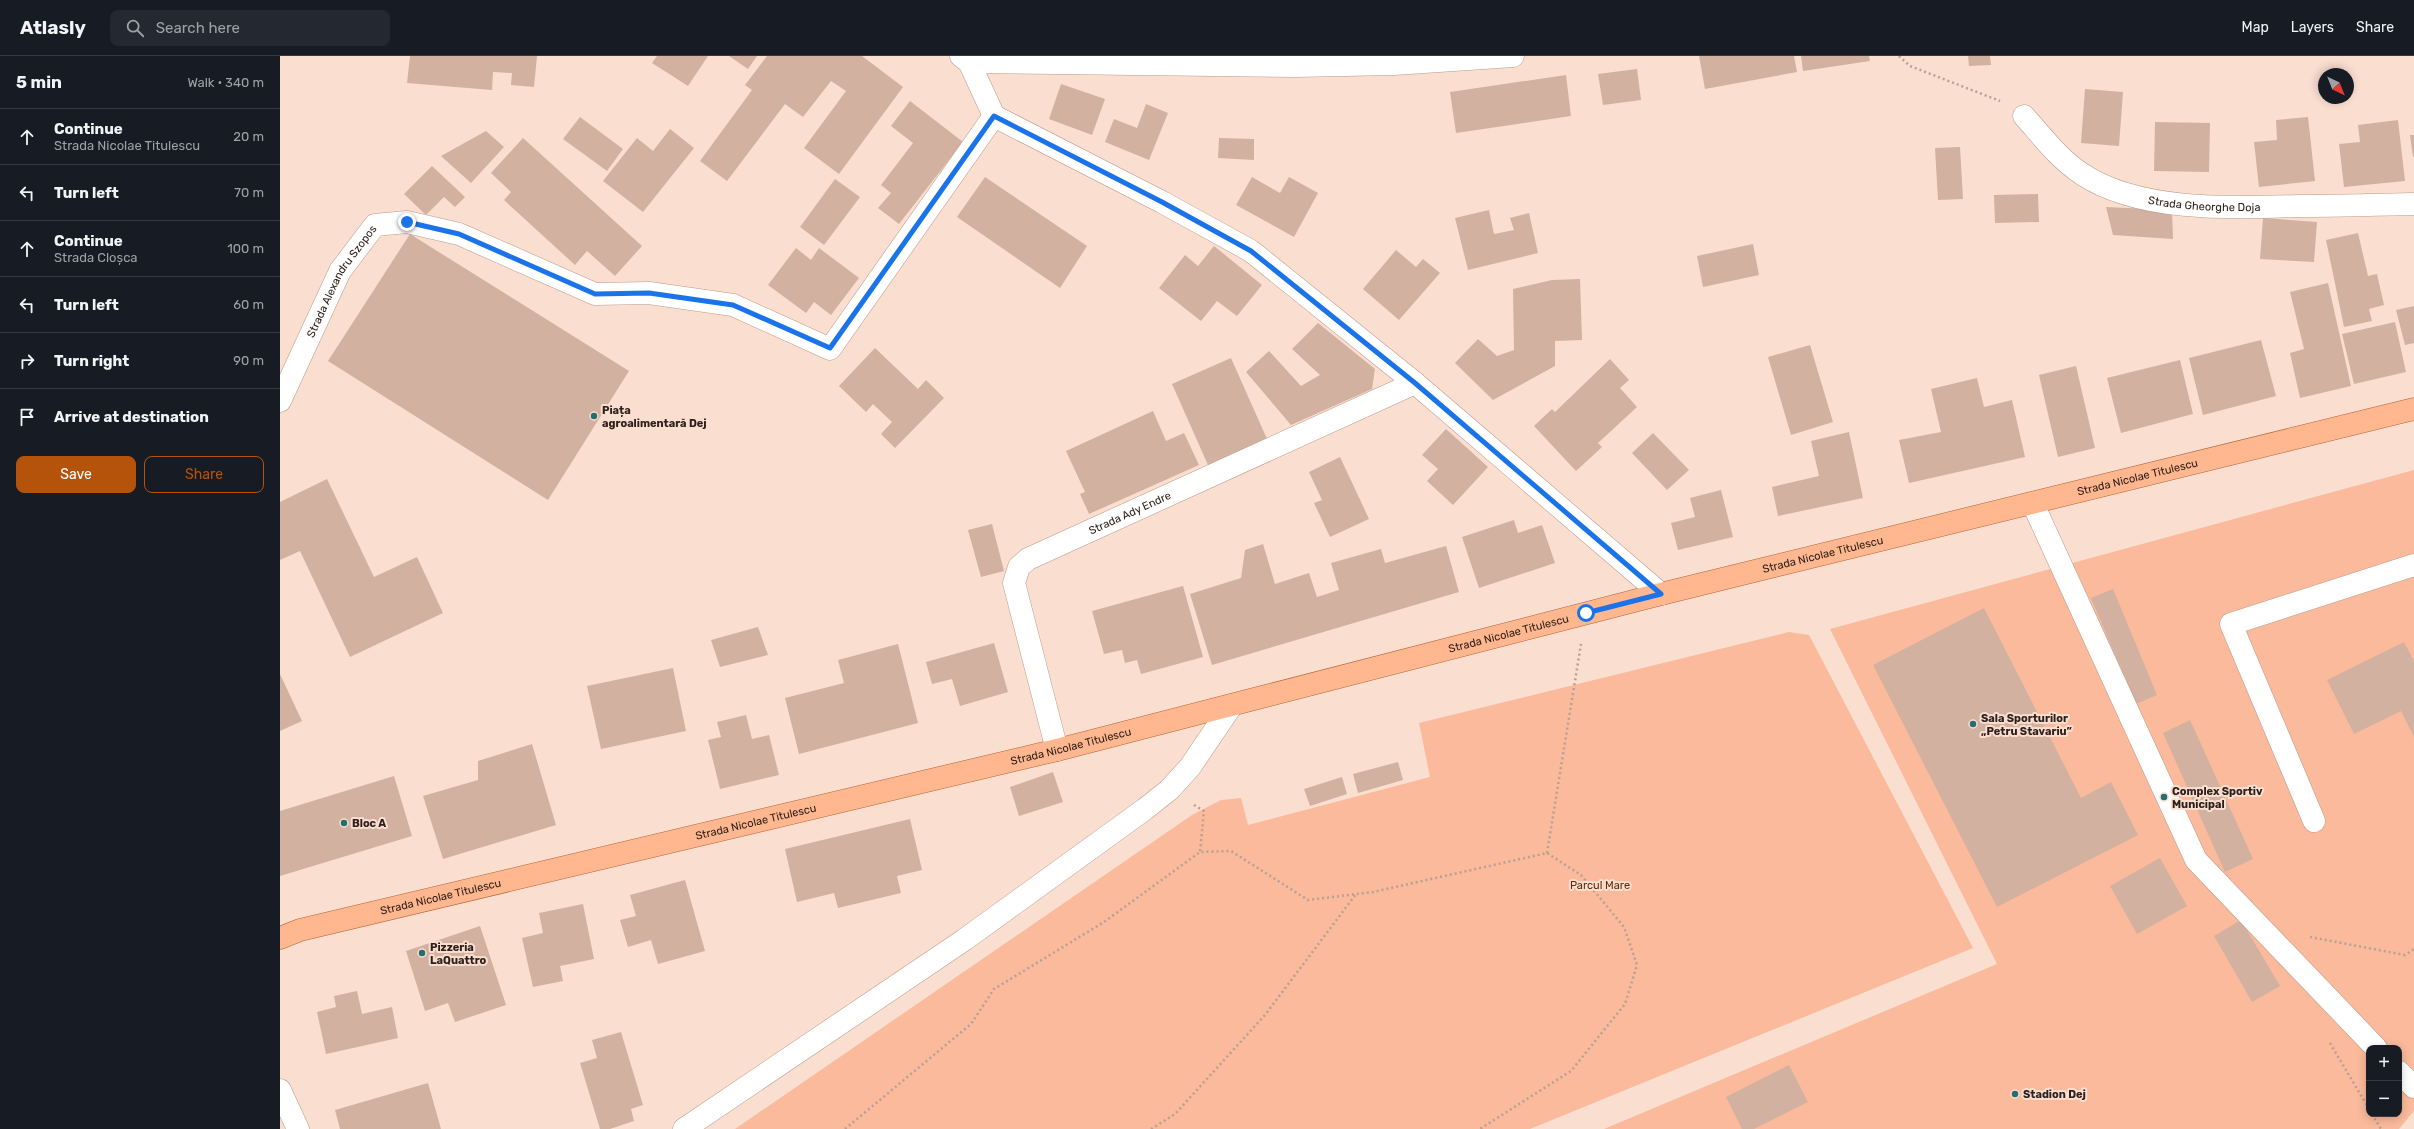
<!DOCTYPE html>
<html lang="en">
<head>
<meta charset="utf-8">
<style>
  body { margin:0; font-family:Rubik,sans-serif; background:#242831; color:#f1f3f6 }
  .controls { position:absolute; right:12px; bottom:12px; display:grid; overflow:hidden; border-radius:8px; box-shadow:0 2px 10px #0003 }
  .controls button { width:36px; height:36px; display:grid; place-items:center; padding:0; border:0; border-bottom:1px solid #363941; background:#171b24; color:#f1f3f6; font:20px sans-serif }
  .compass { position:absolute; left:2038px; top:12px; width:36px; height:36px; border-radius:50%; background:#171b24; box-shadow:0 2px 10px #0003; rotate:137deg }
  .stop { position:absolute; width:12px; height:12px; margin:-9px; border:3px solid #1a73e8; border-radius:50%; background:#fff }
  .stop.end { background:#1a73e8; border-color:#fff; box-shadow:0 1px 4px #0008 }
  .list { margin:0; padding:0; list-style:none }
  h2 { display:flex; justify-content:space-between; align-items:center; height:52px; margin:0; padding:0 16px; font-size:17px }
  h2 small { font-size:13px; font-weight:400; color:#9ea1a6 }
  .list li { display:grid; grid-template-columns:26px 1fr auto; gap:12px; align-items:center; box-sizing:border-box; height:56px; padding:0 16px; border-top:1px solid #363941 }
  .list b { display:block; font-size:15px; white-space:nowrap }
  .list p { margin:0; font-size:13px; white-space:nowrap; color:#9ea1a6 }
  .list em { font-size:13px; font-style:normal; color:#9ea1a6 }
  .actions { display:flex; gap:8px; padding:12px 16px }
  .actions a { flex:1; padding:9px 0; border:1px solid #b45309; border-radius:8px; text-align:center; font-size:14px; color:#b45309 }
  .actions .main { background:#b45309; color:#fff }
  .icon { flex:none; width:22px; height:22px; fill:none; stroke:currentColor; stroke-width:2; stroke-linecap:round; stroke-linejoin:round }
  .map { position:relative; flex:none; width:2134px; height:1073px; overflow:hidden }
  header { display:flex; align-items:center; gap:24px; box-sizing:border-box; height:56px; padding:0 20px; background:#171b24; border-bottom:1px solid #363941 }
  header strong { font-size:19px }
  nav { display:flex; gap:22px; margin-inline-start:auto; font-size:14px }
  .search { width:280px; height:36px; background:#242831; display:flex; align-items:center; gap:10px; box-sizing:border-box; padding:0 14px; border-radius:8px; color:#9ea1a6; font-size:15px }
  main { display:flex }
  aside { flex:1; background:#171b24 }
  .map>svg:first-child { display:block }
  .green { fill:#faba9b; fill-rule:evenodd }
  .building { fill:#d3b1a1 }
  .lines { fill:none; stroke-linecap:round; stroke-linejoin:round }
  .minor-casing { stroke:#bb9a8a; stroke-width:23 }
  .major-casing { stroke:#b46336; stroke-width:23 }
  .path { stroke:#b7a094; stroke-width:2.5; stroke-dasharray:2 3; stroke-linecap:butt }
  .minor { stroke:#fff; stroke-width:22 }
  .major { stroke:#feb78f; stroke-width:22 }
  .route { stroke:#1a73e8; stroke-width:5 }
  .poi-dot { fill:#236f70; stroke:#faded0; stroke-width:1.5 }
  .labels { text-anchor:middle; stroke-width:4; stroke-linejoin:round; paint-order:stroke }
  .street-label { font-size:11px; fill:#2d201a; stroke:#faded0 }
  .poi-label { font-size:11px; font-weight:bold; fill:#2d201a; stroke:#faded0; text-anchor:start }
  .park-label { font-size:11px; fill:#622904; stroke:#faded0 }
</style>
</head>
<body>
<header>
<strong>Atlasly</strong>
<div class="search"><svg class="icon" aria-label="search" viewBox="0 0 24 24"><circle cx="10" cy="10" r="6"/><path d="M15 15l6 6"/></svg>Search here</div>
<nav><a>Map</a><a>Layers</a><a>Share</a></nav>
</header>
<main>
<aside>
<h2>5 min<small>Walk · 340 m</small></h2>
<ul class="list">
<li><svg class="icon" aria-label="ahead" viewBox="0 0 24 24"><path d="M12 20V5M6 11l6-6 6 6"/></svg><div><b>Continue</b><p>Strada Nicolae Titulescu</p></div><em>20 m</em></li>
<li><svg class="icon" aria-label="left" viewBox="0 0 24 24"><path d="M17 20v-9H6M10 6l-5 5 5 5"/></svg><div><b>Turn left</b></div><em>70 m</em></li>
<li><svg class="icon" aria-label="ahead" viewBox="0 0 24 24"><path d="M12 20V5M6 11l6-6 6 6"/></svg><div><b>Continue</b><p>Strada Cloșca</p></div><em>100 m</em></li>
<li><svg class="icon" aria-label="left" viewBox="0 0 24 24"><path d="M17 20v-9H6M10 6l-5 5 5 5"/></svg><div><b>Turn left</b></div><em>60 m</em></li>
<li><svg class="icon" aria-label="right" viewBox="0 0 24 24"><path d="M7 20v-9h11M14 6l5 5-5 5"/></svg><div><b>Turn right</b></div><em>90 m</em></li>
<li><svg class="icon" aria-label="arrive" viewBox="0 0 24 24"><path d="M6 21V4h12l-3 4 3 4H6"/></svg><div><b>Arrive at destination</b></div></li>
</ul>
<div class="actions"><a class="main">Save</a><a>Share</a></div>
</aside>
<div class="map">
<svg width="2134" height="1073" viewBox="0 0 2134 1073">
  <rect width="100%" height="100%" fill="#faded0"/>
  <g class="green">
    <path d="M2134 414V1055L2119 1073H1324L1717 908 1550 573ZM2089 992H2119V1058H2089Z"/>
    <path d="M1509 576 1529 579 1693 892 1250 1073H455L912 759 941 744 961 742 968 769 1150 721 1139 667Z"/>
  </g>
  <g class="building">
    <path d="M130 0H257L254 31 231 29 232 17 213 16 212 34 127 27Z"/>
    <path d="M377 0H428L408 30 372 7Z"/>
    <path d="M449 0H477L468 13Z"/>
    <path d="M487 0H582L623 31 559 118 524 92 566 35 551 25 523 61 505 48 447 125 420 105 472 34 465 29Z"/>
    <path d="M1419 0H1514L1517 16 1425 33Z"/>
    <path d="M1521 0H1589L1590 5 1523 15Z"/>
    <path d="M1688 0H1710L1711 9 1689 10Z"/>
    <path d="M1357 13 1361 44 1323 49 1318 18Z"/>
    <path d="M1286 19 1291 60 1176 77 1170 36Z"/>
    <path d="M781 28 825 43 812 79 769 63Z"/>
    <path d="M1805 33 1843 36 1839 90 1801 87Z"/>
    <path d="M630 45 683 86 619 168 598 152 611 137 601 129 633 87 611 70Z"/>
    <path d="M866 48 888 57 869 104 825 86 834 63 857 72Z"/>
    <path d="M300 61 343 93 327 115 283 83Z"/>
    <path d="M2028 61 2035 125 1979 131 1974 86 1997 84 1996 64Z"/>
    <path d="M2118 64 2125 125 2064 131 2059 88 2080 86 2078 69Z"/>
    <path d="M1875 66 1930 67 1929 116 1874 115Z"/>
    <path d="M390 73 414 92 363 156 323 125 357 82 373 95Z"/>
    <path d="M206 75 224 91 191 127 161 100Z"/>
    <path d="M2130 79H2134V101H2133Z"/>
    <path d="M243 82 362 190 335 220 307 195 295 209 224 144 231 136 211 117Z"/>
    <path d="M939 82 974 83V104L938 102Z"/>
    <path d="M1680 91 1683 143 1658 144 1655 92Z"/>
    <path d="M152 110 185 141 175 151 164 141 146 159 124 138Z"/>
    <path d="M705 121 807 190 780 232 677 161Z"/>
    <path d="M972 121 1000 137 1009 121 1038 137 1014 181 956 149Z"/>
    <path d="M555 123 580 141 544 189 520 171Z"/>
    <path d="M1758 138 1759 166 1715 167 1714 139Z"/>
    <path d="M1826 151 1892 154 1893 183 1833 179Z"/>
    <path d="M1209 154 1214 178 1234 174 1230 162 1249 157 1258 197 1188 214 1175 162Z"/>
    <path d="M1983 162 2037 166 2034 206 1980 203Z"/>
    <path d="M2078 177 2088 220 2097 218 2104 249 2089 253 2092 265 2064 271 2046 184Z"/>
    <path d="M130 178 349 315 268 444 48 305Z"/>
    <path d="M1473 188 1479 219 1423 231 1417 200Z"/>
    <path d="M934 190 982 229 957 260 937 245 921 265 879 232 905 199 918 210Z"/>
    <path d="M516 192 531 204 539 192 579 222 551 259 534 246 526 257 488 229Z"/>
    <path d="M1116 194 1136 211 1143 203 1160 217 1119 264 1083 233Z"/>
    <path d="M1300 223 1302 284 1275 285V310L1213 344 1175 307 1198 283 1217 300 1234 294 1233 233 1272 224Z"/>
    <path d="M2048 227 2071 330 2020 342 2010 297 2024 293 2010 236Z"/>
    <path d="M2134 250V287L2125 289 2116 254Z"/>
    <path d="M2115 266 2126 316 2074 328 2062 278Z"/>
    <path d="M1038 267 1095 313 1092 333 1011 369 966 316 989 295 1021 330 1040 319 1012 293Z"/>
    <path d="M1981 284 1996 340 1923 359 1909 302Z"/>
    <path d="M1530 289 1553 366 1511 379 1488 301Z"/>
    <path d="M595 292 638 333 646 324 664 342 615 392 601 378 612 366 593 348 586 356 559 330Z"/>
    <path d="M951 302 987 383 928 409 892 328Z"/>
    <path d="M1330 303 1349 324 1340 332 1357 351 1318 387 1322 391 1296 415 1254 370 1272 353 1275 356Z"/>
    <path d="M1900 304 1913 358 1841 377 1827 322Z"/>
    <path d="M1796 310 1815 392 1778 401 1759 319Z"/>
    <path d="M1697 322 1704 351 1732 344 1745 401 1629 427 1619 384 1661 376 1651 333Z"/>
    <path d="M873 355 886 385 904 377 919 409 809 458 800 438 805 436 786 395Z"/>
    <path d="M1166 373 1208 411 1173 449 1147 425 1158 413 1142 399Z"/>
    <path d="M1569 376 1583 442 1498 460 1492 431 1539 420 1531 385Z"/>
    <path d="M1373 377 1409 414 1387 434 1352 397Z"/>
    <path d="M1060 401 1089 463 1050 481 1034 447 1042 444 1029 416Z"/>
    <path d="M47 423 94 521 137 501 163 557 70 601 20 495 0 504V446Z"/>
    <path d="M1441 434 1453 481 1398 494 1391 467 1415 461 1410 442Z"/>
    <path d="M1234 464 1238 477 1262 469 1275 507 1199 532 1182 481Z"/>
    <path d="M712 468 724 515 701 521 688 474Z"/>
    <path d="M983 488 995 528 1029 517 1037 541 1059 534 1051 507 1101 493 1105 507 1166 490 1179 536 932 609 910 538 961 522 965 494Z"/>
    <path d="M903 530 923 601 861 618 857 604 845 607 842 594 824 598 812 555Z"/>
    <path d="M1833 533 1877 639 1856 648 1811 542Z"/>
    <path d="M1704 552 1801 742 1831 726 1858 779 1717 851 1593 609Z"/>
    <path d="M478 571 488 599 440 611 431 584Z"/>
    <path d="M2124 586 2134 605V681L2121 655 2074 678 2047 624Z"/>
    <path d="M714 587 728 636 680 650 672 623 652 628 646 606Z"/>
    <path d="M618 588 638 667 519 698 505 642 564 627 558 604Z"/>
    <path d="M393 612 406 675 321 693 307 630Z"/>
    <path d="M0 618 22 665 0 675Z"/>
    <path d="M466 659 472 683 489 679 499 719 440 733 428 684 441 681 437 666Z"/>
    <path d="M1910 664 1973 803 1945 816 1883 677Z"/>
    <path d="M252 688 276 769 163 803 143 740 198 724V705Z"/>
    <path d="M1118 706 1123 724 1078 737 1073 718Z"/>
    <path d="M773 716 783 746 739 760 730 731Z"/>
    <path d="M114 720 132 780 0 820V755Z"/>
    <path d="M1062 721 1067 738 1030 750 1024 733Z"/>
    <path d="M630 763 642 814 617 820 621 837 558 852 554 837 517 846 505 793Z"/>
    <path d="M1880 802 1907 850 1857 878 1830 830Z"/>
    <path d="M405 824 425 895 378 908 371 884 348 891 340 864 356 860 350 839Z"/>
    <path d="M303 848 314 903 280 910 283 925 253 931 242 882 263 877 259 857Z"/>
    <path d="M1961 864 2000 930 1972 946 1934 880Z"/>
    <path d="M200 870 226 949 175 966 168 947 145 955 126 895Z"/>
    <path d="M77 935 82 958 112 951 118 982 46 998 37 956 56 951 54 940Z"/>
    <path d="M341 976 363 1049 351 1053 354 1065 330 1073H320L300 1007 317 1002 312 984Z"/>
    <path d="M1509 1009 1528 1046 1474 1073H1462L1446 1041Z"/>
    <path d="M148 1027 161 1073H60L55 1054Z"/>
  </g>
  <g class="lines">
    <defs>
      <g id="minor">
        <path d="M681 0 689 6 1016 10 1114 8 1233 0"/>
        <path d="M689 6 714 60 882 146 971 195 1135 327 1381 538"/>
        <path id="s1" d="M1744 60C1762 80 1779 103 1802 118 1859 156 1952 152 2018 150 2057 150 2095 149 2134 148"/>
        <path id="s2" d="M0 345 60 215 95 169 127 166 179 178 315 238 369 237 453 249 550 293 714 60"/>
        <path d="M1753 448 1916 804 2096 992"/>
        <path id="s3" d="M777 694 734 527 739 511 748 503 1135 327"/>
        <path d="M2034 765 1951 568 2134 509"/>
        <path d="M2119 1016 2134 1031"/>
        <path d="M0 1034 18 1073"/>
        <path d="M404 1073 684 884 865 753 889 734 910 711 952 649"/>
      </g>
      <g id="major">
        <path id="s4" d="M0 882 20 874 777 694 1381 538 2134 353"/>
      </g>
    </defs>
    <use href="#minor" class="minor-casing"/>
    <use href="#major" class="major-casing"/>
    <g class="path">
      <path d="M1619 0 1630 10 1720 45"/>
      <path d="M914 749 924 755 920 796"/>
      <path d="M1267 797 1301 588"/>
      <path d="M2030 881 2125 899 2134 893"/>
      <path d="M2050 987 2089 1053"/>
      <path d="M2092 1058 2101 1073"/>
      <path d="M565 1073 691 968 714 933 824 866 920 796 951 795 1028 844 1093 836 1267 797 1301 819 1344 871 1357 909 1345 948 1291 1015 1200 1073"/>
      <path d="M871 1073 895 1058 985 959 1076 838"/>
    </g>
    <use href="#minor" class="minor"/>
    <use href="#major" class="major"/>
  </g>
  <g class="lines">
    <path class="route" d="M127 166 179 178 315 238 369 237 453 249 550 292 714 60 882 146 971 195 1135 327 1381 538 1306 557"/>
  </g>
  <g class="poi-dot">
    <circle cx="314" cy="360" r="4"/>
    <circle cx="1693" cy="668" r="4"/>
    <circle cx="1884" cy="741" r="4"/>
    <circle cx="64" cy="767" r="4"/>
    <circle cx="142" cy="897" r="4"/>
    <circle cx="1735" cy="1038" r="4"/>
  </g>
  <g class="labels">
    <g class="street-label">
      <text dy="4" stroke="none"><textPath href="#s1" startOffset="210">Strada Gheorghe Doja</textPath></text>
      <text dy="4" stroke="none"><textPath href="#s2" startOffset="135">Strada Alexandru Szopos</textPath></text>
      <text dy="4" stroke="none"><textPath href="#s4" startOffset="1914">Strada Nicolae Titulescu</textPath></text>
      <text dy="4" stroke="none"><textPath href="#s3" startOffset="313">Strada Ady Endre</textPath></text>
      <text dy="4" stroke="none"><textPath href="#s4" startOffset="1590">Strada Nicolae Titulescu</textPath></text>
      <text dy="4" stroke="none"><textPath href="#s4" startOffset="1266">Strada Nicolae Titulescu</textPath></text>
      <text dy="4" stroke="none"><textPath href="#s4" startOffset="814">Strada Nicolae Titulescu</textPath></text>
      <text dy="4" stroke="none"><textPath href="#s4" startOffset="490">Strada Nicolae Titulescu</textPath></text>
      <text dy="4" stroke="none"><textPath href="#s4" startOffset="166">Strada Nicolae Titulescu</textPath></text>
    </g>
    <g class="poi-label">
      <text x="322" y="358">Piața<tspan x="322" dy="13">agroalimentară Dej</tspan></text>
      <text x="1701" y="666">Sala Sporturilor<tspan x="1701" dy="13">„Petru Stavariu”</tspan></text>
      <text x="1892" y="739">Complex Sportiv<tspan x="1892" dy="13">Municipal</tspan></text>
      <text x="72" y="771">Bloc A</text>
      <text x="150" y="895">Pizzeria<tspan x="150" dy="13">LaQuattro</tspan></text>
      <text x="1743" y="1042">Stadion Dej</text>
    </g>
    <g class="park-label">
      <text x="1320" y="833">Parcul Mare</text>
    </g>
  </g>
</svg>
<div class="controls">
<button>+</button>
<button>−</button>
</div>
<svg class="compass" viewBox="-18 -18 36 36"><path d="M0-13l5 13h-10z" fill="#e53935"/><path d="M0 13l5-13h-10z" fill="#9ea1a6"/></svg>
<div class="stop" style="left:1306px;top:557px"></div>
<div class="stop end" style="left:127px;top:166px"></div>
</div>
</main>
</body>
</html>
